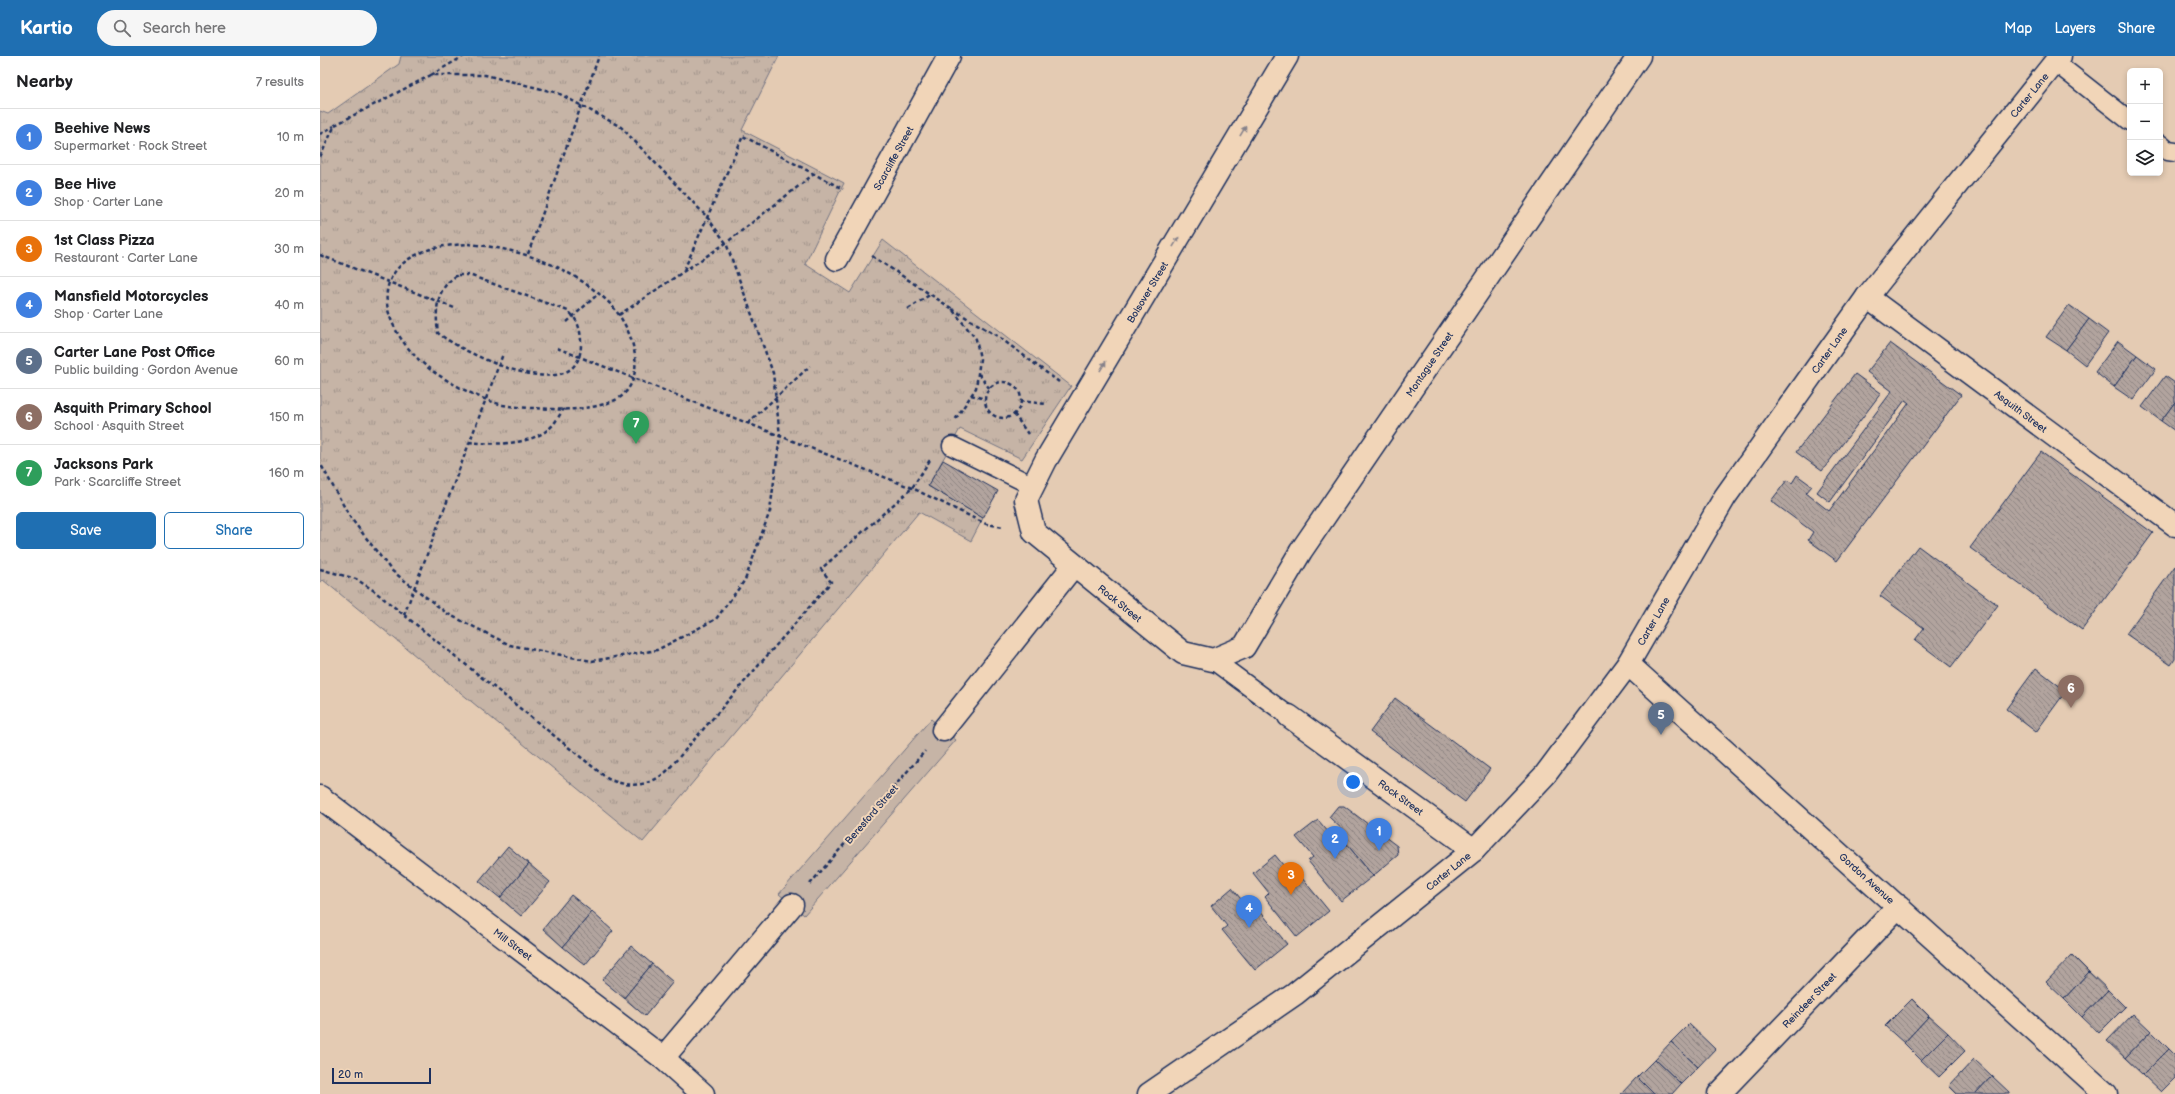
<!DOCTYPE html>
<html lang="en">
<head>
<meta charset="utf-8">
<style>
  body { margin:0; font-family:"Balsamiq Sans",sans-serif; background:#f6f6f6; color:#202124 }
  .controls { position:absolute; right:12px; top:12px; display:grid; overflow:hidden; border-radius:6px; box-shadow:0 2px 6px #0003 }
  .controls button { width:36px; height:36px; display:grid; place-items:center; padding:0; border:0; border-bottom:1px solid #e0e0e0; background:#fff; color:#202124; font:20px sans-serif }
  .scale { position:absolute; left:12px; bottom:10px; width:99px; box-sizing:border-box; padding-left:4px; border:2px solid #1b2f5e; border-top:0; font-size:11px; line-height:14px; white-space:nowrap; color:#1b2f5e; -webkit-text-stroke:3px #f1d5b8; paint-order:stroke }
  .you { position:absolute; left:1033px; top:726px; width:14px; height:14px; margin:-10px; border:3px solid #fff; border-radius:50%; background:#1a73e8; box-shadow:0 0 0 6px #1a73e833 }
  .badge { display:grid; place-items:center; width:26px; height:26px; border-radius:50%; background:#1f6fb2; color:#fff; font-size:13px; font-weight:700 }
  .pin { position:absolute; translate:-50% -33px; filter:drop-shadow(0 1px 2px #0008) }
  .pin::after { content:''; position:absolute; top:21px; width:14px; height:12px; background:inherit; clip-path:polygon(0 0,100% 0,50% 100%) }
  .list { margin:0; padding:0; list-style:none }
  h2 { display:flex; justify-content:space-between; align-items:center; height:52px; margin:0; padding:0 16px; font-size:17px }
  h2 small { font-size:13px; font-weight:400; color:#757577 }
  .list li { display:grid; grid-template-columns:26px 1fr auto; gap:12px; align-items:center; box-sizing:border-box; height:56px; padding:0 16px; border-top:1px solid #e0e0e0 }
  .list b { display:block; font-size:15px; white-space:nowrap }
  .list p { margin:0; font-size:13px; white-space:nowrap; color:#757577 }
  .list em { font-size:13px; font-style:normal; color:#757577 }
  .actions { display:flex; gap:8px; padding:12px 16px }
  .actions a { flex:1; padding:9px 0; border:1px solid #1f6fb2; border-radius:6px; text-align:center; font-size:14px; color:#1f6fb2 }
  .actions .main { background:#1f6fb2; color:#fff }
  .icon { flex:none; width:22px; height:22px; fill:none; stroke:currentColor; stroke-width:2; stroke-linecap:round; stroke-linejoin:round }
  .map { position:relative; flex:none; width:1855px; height:1038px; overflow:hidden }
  header { display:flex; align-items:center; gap:24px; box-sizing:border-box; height:56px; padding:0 20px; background:#1f6fb2; color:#fff }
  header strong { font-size:19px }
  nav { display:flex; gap:22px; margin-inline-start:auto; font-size:14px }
  .search { width:280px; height:36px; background:#f6f6f6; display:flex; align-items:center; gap:10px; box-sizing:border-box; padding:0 14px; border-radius:22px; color:#757577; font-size:15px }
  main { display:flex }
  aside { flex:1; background:#fff }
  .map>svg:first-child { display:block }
  .grass { fill:#c6b4a6; stroke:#707282 }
  .park { fill:url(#park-tufts); stroke:#707282 }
  .building { fill:url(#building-back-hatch); stroke:#1b2f5e }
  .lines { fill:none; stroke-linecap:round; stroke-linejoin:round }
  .service-casing { stroke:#1b2f5e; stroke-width:21 }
  .minor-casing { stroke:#1b2f5e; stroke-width:25 }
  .secondary-casing { stroke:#1b2f5e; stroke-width:25 }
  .path { stroke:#1b2f5e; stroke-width:2.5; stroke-dasharray:4 3; stroke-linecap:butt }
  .service { stroke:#f1d5b8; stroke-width:18 }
  .minor { stroke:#f1d5b8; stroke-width:22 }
  .secondary { stroke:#f1d5b8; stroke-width:22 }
  .oneway { fill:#86828b }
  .labels { text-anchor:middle; stroke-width:4; stroke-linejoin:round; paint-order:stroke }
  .street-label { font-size:10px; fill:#1b2f5e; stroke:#f1d5b8 }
</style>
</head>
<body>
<header>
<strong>Kartio</strong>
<div class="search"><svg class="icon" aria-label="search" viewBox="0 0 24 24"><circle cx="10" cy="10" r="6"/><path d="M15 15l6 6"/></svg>Search here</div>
<nav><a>Map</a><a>Layers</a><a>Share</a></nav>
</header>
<main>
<aside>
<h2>Nearby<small>7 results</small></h2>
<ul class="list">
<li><span class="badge" style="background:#3f7fe0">1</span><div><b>Beehive News</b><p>Supermarket · Rock Street</p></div><em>10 m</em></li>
<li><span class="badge" style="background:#3f7fe0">2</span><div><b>Bee Hive</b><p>Shop · Carter Lane</p></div><em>20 m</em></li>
<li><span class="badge" style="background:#e8710a">3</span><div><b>1st Class Pizza</b><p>Restaurant · Carter Lane</p></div><em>30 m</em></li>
<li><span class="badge" style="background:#3f7fe0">4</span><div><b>Mansfield Motorcycles</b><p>Shop · Carter Lane</p></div><em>40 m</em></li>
<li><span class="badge" style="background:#5c6f8a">5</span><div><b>Carter Lane Post Office</b><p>Public building · Gordon Avenue</p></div><em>60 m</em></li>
<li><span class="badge" style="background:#8d6e63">6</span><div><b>Asquith Primary School</b><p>School · Asquith Street</p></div><em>150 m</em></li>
<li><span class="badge" style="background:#2e9e5b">7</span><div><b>Jacksons Park</b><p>Park · Scarcliffe Street</p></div><em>160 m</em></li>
</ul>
<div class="actions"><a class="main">Save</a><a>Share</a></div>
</aside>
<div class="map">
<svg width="1855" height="1038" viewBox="0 0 1855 1038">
  <defs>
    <pattern id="park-tufts" width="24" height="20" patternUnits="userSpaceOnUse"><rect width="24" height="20" fill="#c6b4a6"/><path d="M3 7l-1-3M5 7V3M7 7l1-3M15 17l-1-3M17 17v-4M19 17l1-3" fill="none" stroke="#a0938a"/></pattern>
    <pattern id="building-back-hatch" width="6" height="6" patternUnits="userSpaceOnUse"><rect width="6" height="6" fill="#b2a49e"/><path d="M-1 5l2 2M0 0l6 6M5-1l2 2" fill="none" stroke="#908684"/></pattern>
  </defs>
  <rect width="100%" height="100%" fill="#e4cbb3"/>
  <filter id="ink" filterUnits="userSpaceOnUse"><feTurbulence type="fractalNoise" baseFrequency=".025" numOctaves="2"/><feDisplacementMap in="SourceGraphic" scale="8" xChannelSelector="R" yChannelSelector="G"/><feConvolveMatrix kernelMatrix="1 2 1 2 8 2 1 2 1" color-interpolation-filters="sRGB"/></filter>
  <g filter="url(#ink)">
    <path class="grass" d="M611 663 636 684 484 859 459 838Z"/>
    <path class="park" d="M81 0H459L422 74 524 127 485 208 530 237 563 184 751 330 702 403 640 373 608 430 663 462 651 485 599 456 323 786 3 524 0 526V55L8 58 79 8Z"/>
    <g class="building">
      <path d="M1749 249 1769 263 1746 294 1726 281Z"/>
      <path d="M1769 263 1788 277 1765 309 1746 294Z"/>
      <path d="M1798 285 1817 299 1794 331 1775 316Z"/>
      <path d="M1570 287 1641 339 1517 505 1488 484 1493 476 1451 445 1467 424 1472 427 1477 419 1492 430 1486 437 1509 455 1589 347 1585 344 1510 446 1497 436 1572 335 1547 316Z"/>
      <path d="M1817 299 1836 313 1813 344 1794 331Z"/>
      <path d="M1535 318 1561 337 1502 415 1476 396Z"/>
      <path d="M1845 320 1855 327V346L1841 365 1822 351Z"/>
      <path d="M1855 346V375L1841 365Z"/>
      <path d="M1721 396 1833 477 1762 574 1650 492Z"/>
      <path d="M623 404 678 435 663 462 608 430Z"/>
      <path d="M1598 490 1678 549 1631 611 1595 584 1604 572 1560 540Z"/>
      <path d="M1855 510V603L1851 609 1806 578Z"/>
      <path d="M1716 612 1746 635 1716 676 1686 653Z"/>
      <path d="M1075 642 1170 713 1145 746 1050 676Z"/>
      <path d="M1018 750H1024L1077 790 1078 799 1053 820 1020 780 1025 776 1009 761Z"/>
      <path d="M998 764 1015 784 1020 780 1053 820 1021 845 988 805 993 801 976 781Z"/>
      <path d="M188 790 209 808 180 842 159 825Z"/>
      <path d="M955 799 972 820 977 816 1009 855 977 881 945 841 949 837 933 817Z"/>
      <path d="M209 808 230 826 201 860 180 842Z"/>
      <path d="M912 832 929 853 935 849 967 888 935 914 902 874 907 870 891 850Z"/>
      <path d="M251 839 272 856 243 891 223 873Z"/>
      <path d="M272 856 293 875 265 909 243 891Z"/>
      <path d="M311 890 332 908 304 942 282 924Z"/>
      <path d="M1752 899 1769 916 1744 943 1726 926Z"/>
      <path d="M332 908 353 926 325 960 304 942Z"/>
      <path d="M1769 916 1788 934 1762 961 1744 943Z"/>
      <path d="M1788 934 1805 951 1779 977 1762 961Z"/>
      <path d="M1592 943 1609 960 1584 987 1565 970Z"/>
      <path d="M1813 958 1831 975 1805 1002 1787 985Z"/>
      <path d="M1609 960 1628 977 1601 1004 1584 987Z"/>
      <path d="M1369 968 1395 993 1378 1011 1351 986Z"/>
      <path d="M1831 975 1849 993 1823 1019 1805 1002Z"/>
      <path d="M1628 977 1645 995 1619 1021 1601 1004Z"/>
      <path d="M1351 986 1378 1011 1361 1028 1335 1003Z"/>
      <path d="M1849 993 1855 999V1022L1841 1036 1823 1019Z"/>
      <path d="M1335 1003 1361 1028 1352 1038H1334L1317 1021Z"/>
      <path d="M1654 1003 1672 1020 1655 1038H1637L1629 1030Z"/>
      <path d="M1672 1020 1690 1037V1038H1655Z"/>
      <path d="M1317 1021 1334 1038H1301Z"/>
    </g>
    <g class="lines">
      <defs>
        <g id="service">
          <path d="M1735 6 1810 65"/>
          <path d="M1840 88 1848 95 1855 96"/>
          <path d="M632 390 713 430"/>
          <path d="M893 604 969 660"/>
        </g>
        <g id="minor">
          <path d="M967 0 726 404 706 444 714 476 863 597 893 604 924 591 981 495 1319 0"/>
          <path d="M517 203 629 0"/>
          <path d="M1547 241 1855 469"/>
          <path d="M1308 608 1786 1038"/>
          <path d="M969 660 1154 794"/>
          <path d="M623 674 754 509"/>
          <path d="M0 741 343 1002 383 1038"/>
          <path d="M343 1002 472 849"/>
          <path d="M1399 1038 1579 850"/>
        </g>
        <path id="secondary" d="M829 1038 975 938 1154 794 1225 719 1308 608 1405 441 1547 241 1740 0"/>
      </defs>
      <use href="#service" class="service-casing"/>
      <use href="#minor" class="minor-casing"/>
      <use href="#secondary" class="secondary-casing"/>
      <g class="path">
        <path d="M111 19 144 0"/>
        <path d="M0 78 14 70"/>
        <path d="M0 101 15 69 111 19H165L238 37 301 71 387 161 406 187 453 317 460 380 450 455 425 524 396 563 337 594 272 605 190 589 128 558 71 514 30 461 0 407"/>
        <path d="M148 188C201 193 244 208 284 242 308 262 330 313 303 339 291 351 249 355 233 353 216 352 199 352 183 349 160 343 137 331 117 318 75 291 37 225 100 197 115 190 132 189 148 188Z"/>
        <path d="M208 198 279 0"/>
        <path d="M0 199 137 253"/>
        <path d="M552 200 631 252 656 283 660 303 656 332 635 364"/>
        <path d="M364 214 423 80 494 118"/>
        <path d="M138 219H149L248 255C258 263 261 275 261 287 262 356 142 297 118 277 115 254 116 231 138 219Z"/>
        <path d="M588 253 611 238"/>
        <path d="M632 253 679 281 739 326"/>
        <path d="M299 259 406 187 494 118 523 133"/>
        <path d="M247 266 278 238"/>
        <path d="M237 292 592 432 666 468 684 471"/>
        <path d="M659 318 669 332"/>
        <circle cx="683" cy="344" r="18"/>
        <path d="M651 339 665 343"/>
        <path d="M700 345 726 348"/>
        <path d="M694 358 708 378"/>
        <path d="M428 367 490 310"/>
        <path d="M149 386C176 389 213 390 233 369 237 364 240 358 244 353"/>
        <path d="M0 513 36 523 53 534 288 723C310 732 329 731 347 715L511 526 501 513 592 432 610 404"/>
        <path d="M84 559 183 298"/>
        <path d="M490 828 605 695"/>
      </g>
      <use href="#service" class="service"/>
      <use href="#minor" class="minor"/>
      <use href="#secondary" class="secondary"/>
    </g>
    <defs><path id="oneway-solid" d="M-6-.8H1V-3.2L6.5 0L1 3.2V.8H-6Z"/></defs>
    <g class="oneway">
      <use href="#oneway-solid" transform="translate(923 75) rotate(-59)"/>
      <use href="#oneway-solid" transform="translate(856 186) rotate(-59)"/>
      <use href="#oneway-solid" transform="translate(783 310) rotate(-59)"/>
    </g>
  </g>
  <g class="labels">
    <g class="street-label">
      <text transform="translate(1709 39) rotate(-51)" y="4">Carter Lane</text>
      <text transform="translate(573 102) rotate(-61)" y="4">Scarcliffe Street</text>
      <text transform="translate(827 236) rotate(-59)" y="4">Bolsover Street</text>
      <text transform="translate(1509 294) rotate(-55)" y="4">Carter Lane</text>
      <text transform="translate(1109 308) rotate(-56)" y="4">Montague Street</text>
      <text transform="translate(1701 355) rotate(37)" y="4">Asquith Street</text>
      <text transform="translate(800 547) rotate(39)" y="4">Rock Street</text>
      <text transform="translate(1333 565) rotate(-60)" y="4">Carter Lane</text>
      <text transform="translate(1081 741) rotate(36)" y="4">Rock Street</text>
      <text transform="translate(551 758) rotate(-49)" y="4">Beresford Street</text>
      <text transform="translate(1128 815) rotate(-39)" y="4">Carter Lane</text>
      <text transform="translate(1547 822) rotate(42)" y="4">Gordon Avenue</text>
      <text transform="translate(193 888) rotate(37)" y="4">Mill Street</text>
      <text transform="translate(1489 944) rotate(-46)" y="4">Reindeer Street</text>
    </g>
  </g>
</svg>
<div class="controls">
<button>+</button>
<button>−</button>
<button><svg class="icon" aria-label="layers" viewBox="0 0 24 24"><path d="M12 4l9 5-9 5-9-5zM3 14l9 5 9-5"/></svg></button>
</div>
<div class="scale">20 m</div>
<div class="you"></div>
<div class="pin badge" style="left:1059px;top:795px;background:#3f7fe0">1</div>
<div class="pin badge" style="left:1015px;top:803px;background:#3f7fe0">2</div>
<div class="pin badge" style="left:971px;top:839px;background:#e8710a">3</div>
<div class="pin badge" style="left:929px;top:872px;background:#3f7fe0">4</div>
<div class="pin badge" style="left:1341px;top:679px;background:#5c6f8a">5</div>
<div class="pin badge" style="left:1751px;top:652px;background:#8d6e63">6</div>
<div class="pin badge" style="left:316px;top:388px;background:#2e9e5b">7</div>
</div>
</main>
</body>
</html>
